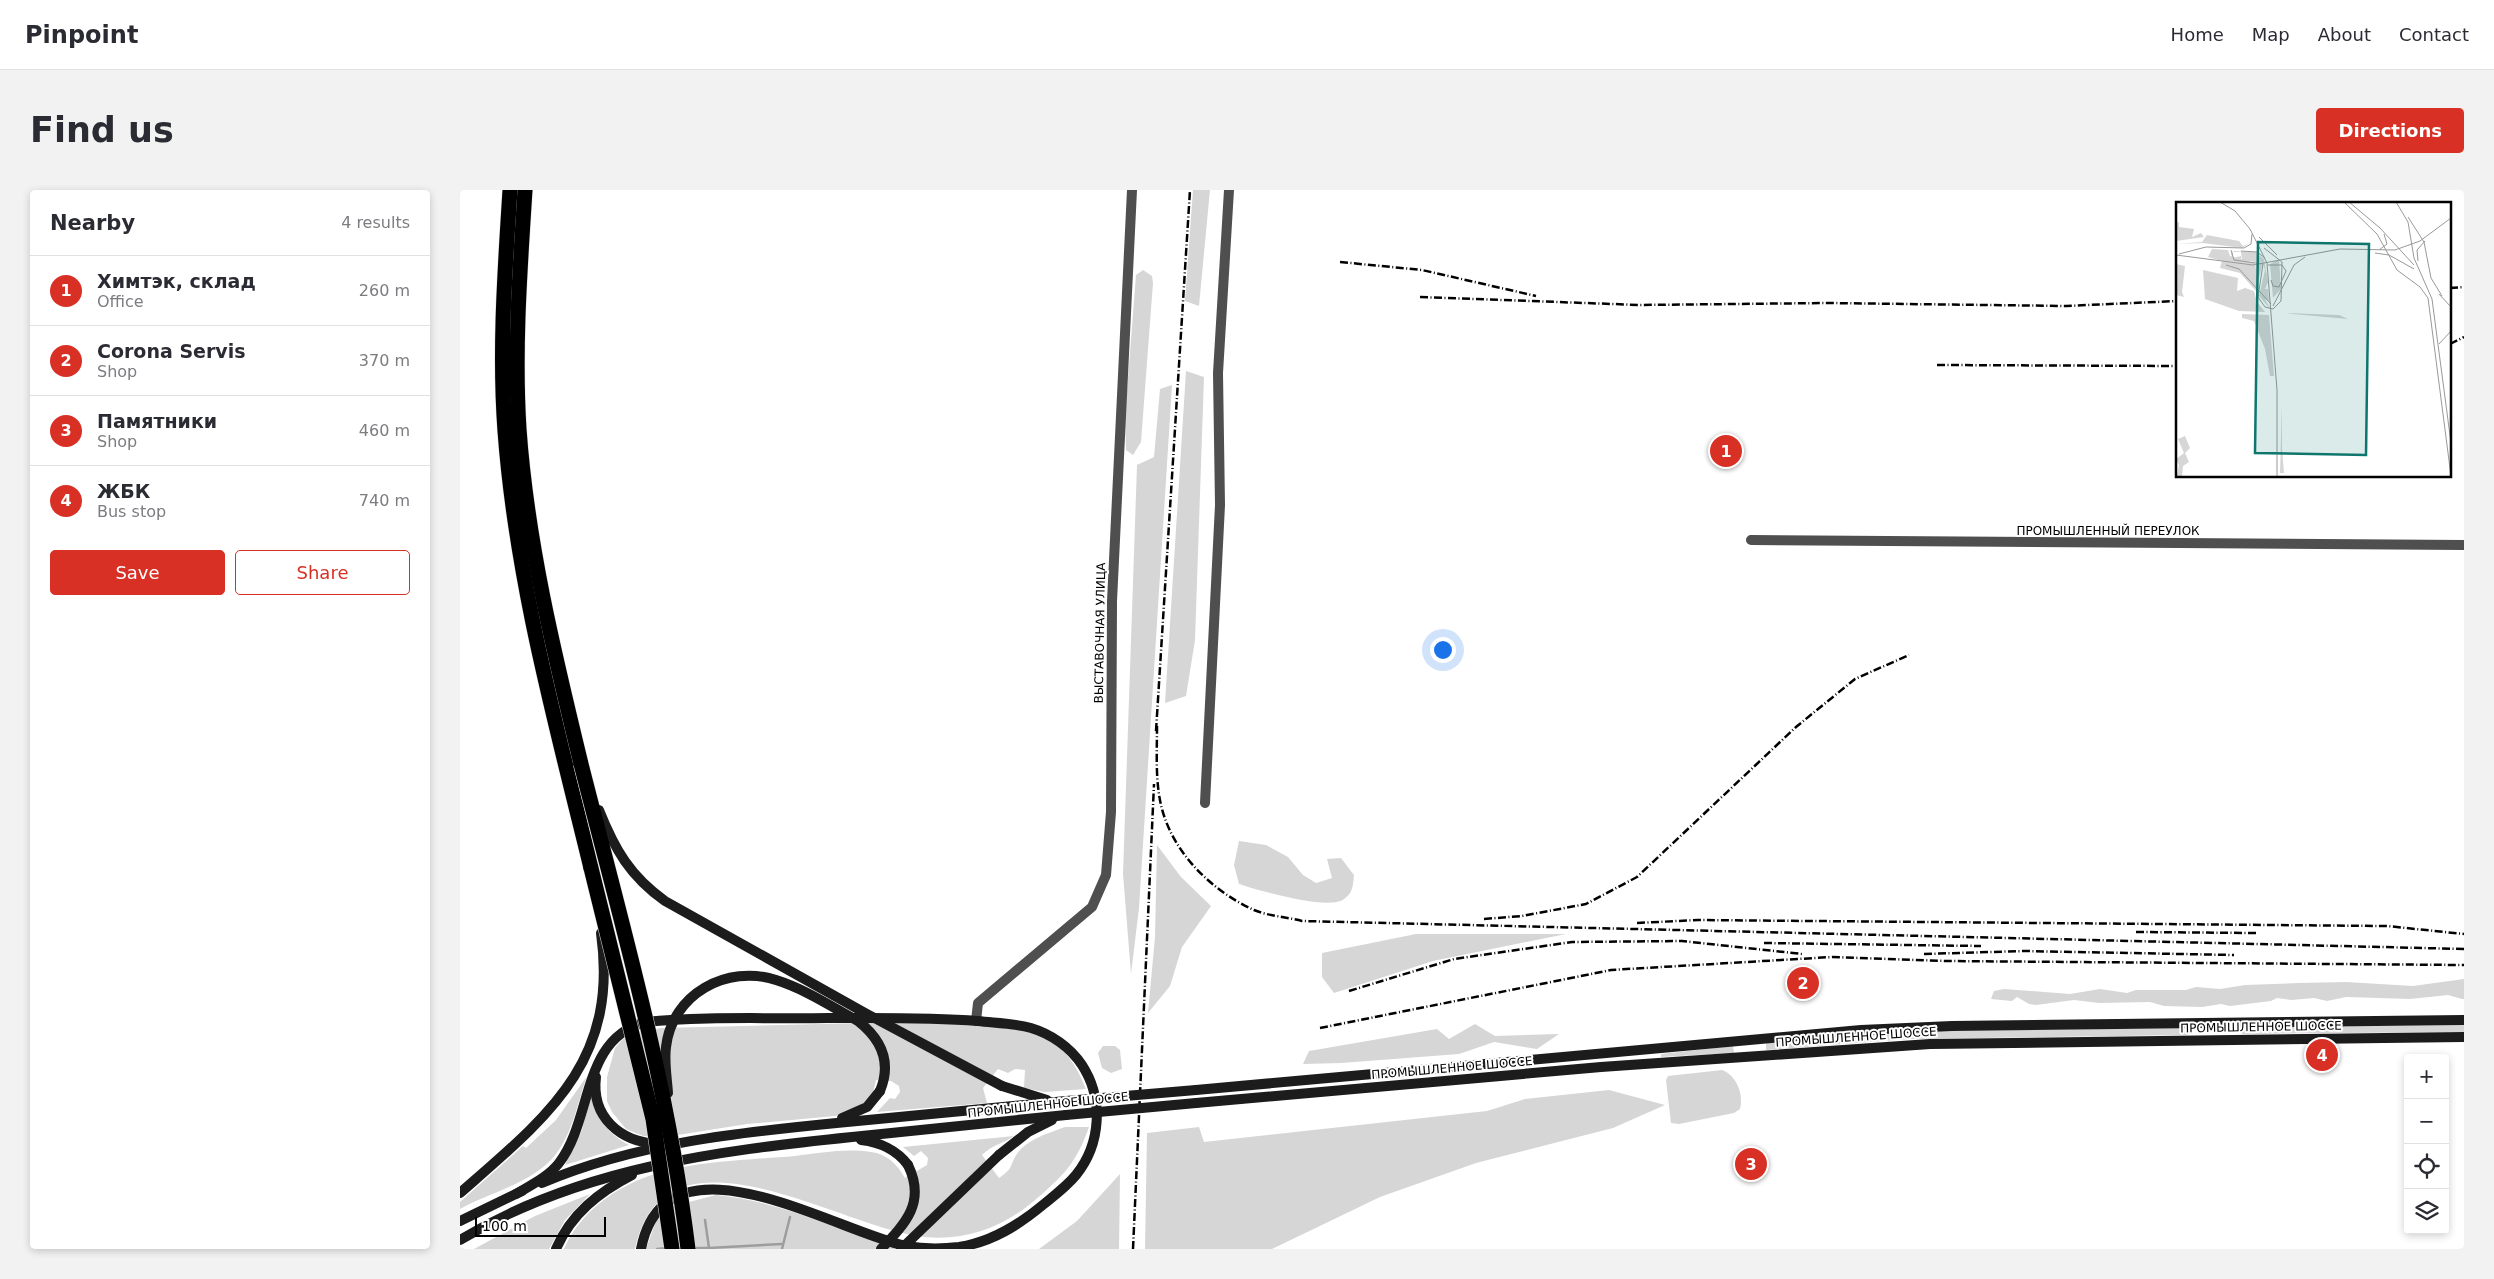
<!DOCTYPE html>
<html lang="en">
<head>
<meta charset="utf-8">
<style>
  body { margin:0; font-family:"DejaVu Sans",sans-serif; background:#f2f2f3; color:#2b2b33 }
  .controls { position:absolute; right:15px; bottom:15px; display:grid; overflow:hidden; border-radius:5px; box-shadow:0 2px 8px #0003 }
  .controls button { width:45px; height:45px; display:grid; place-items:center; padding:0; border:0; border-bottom:1px solid #e1e1e2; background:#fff; color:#2b2b33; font:25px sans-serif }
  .scale { position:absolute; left:15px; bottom:12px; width:131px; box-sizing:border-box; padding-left:5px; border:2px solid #000; border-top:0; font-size:14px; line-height:18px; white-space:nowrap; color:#000; -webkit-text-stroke:4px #fff; paint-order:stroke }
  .you { position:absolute; left:982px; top:459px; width:18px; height:18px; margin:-12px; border:4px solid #fff; border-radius:50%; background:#1a73e8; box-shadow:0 0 0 8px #1a73e833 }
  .badge { display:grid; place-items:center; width:32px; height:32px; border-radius:50%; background:#d93025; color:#fff; font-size:16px; font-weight:700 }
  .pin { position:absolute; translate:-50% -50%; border:2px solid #fff; box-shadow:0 1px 5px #0006 }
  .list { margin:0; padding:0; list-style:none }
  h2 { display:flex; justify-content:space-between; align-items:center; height:65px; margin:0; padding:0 20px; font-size:21px }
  h2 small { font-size:16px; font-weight:400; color:#7c7c81 }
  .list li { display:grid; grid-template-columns:32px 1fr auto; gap:15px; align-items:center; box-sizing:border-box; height:70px; padding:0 20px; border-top:1px solid #e1e1e2 }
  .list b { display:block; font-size:19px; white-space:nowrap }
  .list p { margin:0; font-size:16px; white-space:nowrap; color:#7c7c81 }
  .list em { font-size:16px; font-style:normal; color:#7c7c81 }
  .actions { display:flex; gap:10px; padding:15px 20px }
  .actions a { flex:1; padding:11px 0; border:1px solid #d93025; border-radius:5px; text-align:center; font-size:18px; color:#d93025 }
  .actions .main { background:#d93025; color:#fff }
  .icon { flex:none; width:28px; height:28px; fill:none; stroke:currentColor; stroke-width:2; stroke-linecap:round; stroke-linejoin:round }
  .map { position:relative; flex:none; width:2004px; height:1059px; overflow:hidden; border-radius:5px }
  header { display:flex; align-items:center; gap:30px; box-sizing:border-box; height:70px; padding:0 25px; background:#fff; border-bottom:1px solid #e1e1e2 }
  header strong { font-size:24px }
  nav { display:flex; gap:28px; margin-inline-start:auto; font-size:18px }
  .intro { display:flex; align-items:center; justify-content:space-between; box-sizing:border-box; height:120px; padding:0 30px }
  h1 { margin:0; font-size:35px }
  .button { padding:12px 22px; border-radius:5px; background:#d93025; color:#fff; font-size:18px; font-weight:700 }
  main { display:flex; gap:30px; padding:0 30px }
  aside { flex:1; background:#fff; border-radius:5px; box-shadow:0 2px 8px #0003 }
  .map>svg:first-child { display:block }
  .green { fill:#d6d6d6 }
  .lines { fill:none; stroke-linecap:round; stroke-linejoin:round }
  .stream { stroke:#9d9d9d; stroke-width:2.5 }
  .highway-casing { stroke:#dbdbdb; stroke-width:16 }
  .street { stroke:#4f4f4f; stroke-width:10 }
  .secondary { stroke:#1c1c1c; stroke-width:10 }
  .highway { stroke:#000; stroke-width:15 }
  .rail { stroke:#000; stroke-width:2.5; stroke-dasharray:8 2.5 1 2.5; stroke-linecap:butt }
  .highway-bridge-casing { stroke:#dbdbdb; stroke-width:16; stroke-linecap:butt }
  .secondary-bridge { stroke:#1c1c1c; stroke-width:10 }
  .highway-bridge { stroke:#000; stroke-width:15 }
  .labels { text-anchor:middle; stroke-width:4; stroke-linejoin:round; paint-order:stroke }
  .street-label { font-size:12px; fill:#000; stroke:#fff }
  .inset-road { fill:none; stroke:#999; stroke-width:1 }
  .view { fill:#0f766e; fill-opacity:0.15; stroke:#0f766e; stroke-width:2.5 }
  .inset-edge { fill:none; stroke:#000; stroke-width:2.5 }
</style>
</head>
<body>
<header>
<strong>Pinpoint</strong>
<nav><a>Home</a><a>Map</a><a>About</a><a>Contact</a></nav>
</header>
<div class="intro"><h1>Find us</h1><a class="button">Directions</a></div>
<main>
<aside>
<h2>Nearby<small>4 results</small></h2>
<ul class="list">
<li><span class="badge">1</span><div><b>Химтэк, склад</b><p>Office</p></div><em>260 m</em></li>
<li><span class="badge">2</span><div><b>Corona Servis</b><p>Shop</p></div><em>370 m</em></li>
<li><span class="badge">3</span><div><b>Памятники</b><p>Shop</p></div><em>460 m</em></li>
<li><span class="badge">4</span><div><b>ЖБК</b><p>Bus stop</p></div><em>740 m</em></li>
</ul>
<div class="actions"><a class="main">Save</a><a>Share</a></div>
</aside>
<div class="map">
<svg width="2004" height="1059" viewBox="0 0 2004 1059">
  <rect width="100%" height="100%" fill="#fff"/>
  <g class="green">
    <path d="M733 0H750L739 116 725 111Z"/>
    <path d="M683 80 692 86 693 93 681 252 673 265 666 260 665 227 676 85Z"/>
    <path d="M726 181 744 187 735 450 726 506 705 513Z"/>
    <path d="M712 195 679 718 671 784 663 684 677 275 694 267 700 199Z"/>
    <path d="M779 651 806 655 828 667 843 685 856 693 872 688 867 669 881 668 894 685C893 695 893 703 884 709 870 721 797 700 779 694L774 675Z"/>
    <path d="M697 655 721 687 751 716 722 757 710 796 688 823 695 747Z"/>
    <path d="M956 744H1106L973 771 874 803 862 787V763Z"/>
    <path d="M2004 789V809H2002L1988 805 1950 809 1886 807 1867 811 1854 808 1831 810 1817 808 1811 811 1770 816 1761 814 1742 817 1704 816 1690 812 1639 813 1614 810 1576 815 1569 814 1557 807 1552 811 1531 809 1534 801 1544 799 1610 804 1640 799 1667 803 1676 800H1726L1736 797 1760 799 1785 795 1839 793 1886 792 1953 796Z"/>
    <path d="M442 832C481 834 567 831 596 855 611 866 619 882 626 899L585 902 564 898 565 880 555 879 548 883 538 879 523 898 527 913 417 922 430 908 435 909 440 902 439 896 431 891 416 890 412 907 390 923 375 926 287 934 205 947 183 946 166 939 152 922 147 911V887L155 858 162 850 169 845 201 838Z"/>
    <path d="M1015 834 1035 846 1099 844 1077 859 1034 852 999 864 881 873 843 874 849 861 977 839 989 849Z"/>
    <path d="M2004 835V842L1782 844V837Z"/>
    <path d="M1728 838V845L1450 849 1306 860V853L1477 841Z"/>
    <path d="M643 856H655L660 860 662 879 651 883 642 878 638 863Z"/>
    <path d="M1273 856 1274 863 1201 867V864Z"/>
    <path d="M1262 880C1276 885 1284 904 1280 919L1274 923 1219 934 1211 933 1206 890 1208 886Z"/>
    <path d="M127 886C118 911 113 942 96 964 74 993 30 1002 0 1019V1012L63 956 66 958 96 930Z"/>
    <path d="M131 900C135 926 146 943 169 955L105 975 122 940Z"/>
    <path d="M1149 900 1205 915 1153 938 1016 973 920 1007 812 1059H685L687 943 739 937 744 952 1027 921 1065 909Z"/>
    <path d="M605 937H629C616 974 603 986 574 1011 543 1037 506 1051 465 1047 386 1041 204 920 175 1059H104C118 1026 149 1002 181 989 224 971 288 970 335 966 359 963 386 958 411 962 427 964 437 974 445 988L467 975 468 968 461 961 454 966 443 957 554 946C542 954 532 955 522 965L539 988C552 979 549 979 555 967 564 950 589 943 605 937Z"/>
    <path d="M660 984 659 1059H579L617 1031Z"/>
    <path d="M130 1004 105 1030 89 1059H14L75 1026Z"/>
    <path d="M256 1005C322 1011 381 1043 445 1059H186L196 1031 214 1016Z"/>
  </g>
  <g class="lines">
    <g class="stream">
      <path d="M245 1030 249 1058 322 1054"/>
      <path d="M233 1058H249"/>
      <path d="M197 1059 207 1058"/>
      <path d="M322 1059 330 1027"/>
    </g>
    <defs>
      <g id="highway">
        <path d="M50 0C45 80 39 161 45 241 56 390 96 534 131 678"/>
        <path d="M65 0C60 79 54 159 59 239 67 352 94 463 121 574"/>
      </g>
    </defs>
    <use href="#highway" class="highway-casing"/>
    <g class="street">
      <path d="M1291 350 2004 355"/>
      <path d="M745 613 760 315 758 183 769 0"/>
      <path d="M516 831 518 813 632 717 646 685 651 622 652 411 672 0"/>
    </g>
    <g class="secondary">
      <path d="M136 887C131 927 160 952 198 954"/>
      <path d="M542 896 587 910"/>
      <path d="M736 900 1401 840 1492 836 2004 830"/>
      <path d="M736 913 1141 877 1470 854 2004 847"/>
      <path d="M382 928 407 917 420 901"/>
      <path d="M401 950C419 952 437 960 448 975"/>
      <path d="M539 965 568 942 592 930"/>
      <path d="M82 993C178 952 284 942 387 932 460 925 533 918 606 911"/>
      <path d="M0 1003C88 926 159 872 141 743"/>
      <path d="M56 1004C71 995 88 987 99 973 133 929 121 849 185 832 245 826 307 829 368 828 418 828 468 827 518 831 535 833 553 833 571 838 591 844 610 857 622 875 644 909 641 954 616 985 607 996 595 1005 584 1014 559 1035 532 1052 499 1057 482 1059 463 1059 446 1056 375 1041 205 935 181 1059"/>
      <path d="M0 1031 62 1001"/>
      <path d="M0 1050C119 978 256 961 392 947 463 940 534 933 606 925"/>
      <path d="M96 1059C111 1024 139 1002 172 985"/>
    </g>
    <use href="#highway" class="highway"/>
    <g class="rail">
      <path d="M880 72 962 80 1076 106"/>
      <path d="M1990 98 2004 97"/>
      <path d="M960 107 1180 115 1368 113 1606 116 1718 111"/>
      <path d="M1990 154 2004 147"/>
      <path d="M1477 175 1718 176"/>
      <path d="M697 536C697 563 695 593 702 619 714 664 752 701 794 720 808 726 827 727 842 731L2004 759"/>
      <path d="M696 541 730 0"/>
      <path d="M1024 729 1062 726 1126 714 1177 687 1336 537 1395 489 1449 465"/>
      <path d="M1177 733 1238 730 1927 736 2004 744"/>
      <path d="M1676 742 1796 743"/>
      <path d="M1304 753 1521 756"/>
      <path d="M1464 764 1564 761 1774 765"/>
      <path d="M889 801 994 769 1112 752 1222 751 1342 764"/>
      <path d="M860 838 1151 780 1372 767 1485 771 2004 775"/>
      <path d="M673 1059 694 594"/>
    </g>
    <defs>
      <g id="highway-bridge">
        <path d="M121 574C162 735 208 894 228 1059"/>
        <path d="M131 678 193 929 212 1059"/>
      </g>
    </defs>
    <use href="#highway-bridge" class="highway-bridge-casing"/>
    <g class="secondary-bridge">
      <path d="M139 620C155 660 170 686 205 711L407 824 542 896"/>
      <path d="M208 903C207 888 204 872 206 857 212 804 267 774 316 790 345 799 372 817 398 831 421 849 432 872 420 901"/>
      <path d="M606 911 736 900"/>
      <path d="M606 925 736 913"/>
      <path d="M421 1059C446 1033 466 1012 448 975"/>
      <path d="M441 1059 539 965"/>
    </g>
    <use href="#highway-bridge" class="highway-bridge"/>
  </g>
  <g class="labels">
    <g class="street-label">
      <text x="1648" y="345">ПРОМЫШЛЕННЫЙ ПЕРЕУЛОК</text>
      <text transform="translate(640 443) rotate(-89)" y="4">ВЫСТАВОЧНАЯ УЛИЦА</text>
      <text transform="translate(1801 837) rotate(-1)" y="4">ПРОМЫШЛЕННОЕ ШОССЕ</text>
      <text transform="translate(1396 847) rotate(-4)" y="4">ПРОМЫШЛЕННОЕ ШОССЕ</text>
      <text transform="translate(992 878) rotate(-5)" y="4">ПРОМЫШЛЕННОЕ ШОССЕ</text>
      <text transform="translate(588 915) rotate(-6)" y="4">ПРОМЫШЛЕННОЕ ШОССЕ</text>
    </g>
  </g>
  <g transform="translate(1716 12)">
    <rect width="275" height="275" fill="#fff"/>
    <path d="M3 20V25L18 27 16 35 25 31 28 35 0 39V21ZM31 33 63 39 67 44 74 41 66 46 27 41 0 42 26 40ZM36 47 52 48 54 54 79 61V67L80 60 86 63 80 89 64 71 44 66 46 59 32 55ZM58 49 79 50 88 57 92 80 89 87H92L93 99 89 97 94 107 83 94 89 68 87 61 66 58 65 50H57V56L65 54V58L58 57 56 56 55 51ZM103 57 105 87 97 96 94 62ZM0 62 9 64 6 90 8 95 0 93ZM27 68 62 76 61 89 69 86 78 89 81 100 89 110 63 109 29 97ZM110 111 163 113 172 117 117 112ZM66 112 93 113 98 174H94L89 147 78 119 66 116ZM106 202V246L108 271H104ZM9 234 14 246 9 251 13 260 7 264 6 275H1L3 263 0 257 8 251 2 237Z" fill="#d6d6d6"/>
    <path class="inset-road" d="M44 0 59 9 74 27 91 61 101 188V275M168 0 201 32 221 68 244 85 252 96 275 274M173 0 204 26 238 63M220 0 232 20 238 56 256 97 275 241M232 15 248 40 255 76 266 94M83 35 101 53M55 48 58 58 87 62 82 95 89 105 97 107 105 99 106 60 88 46M203 48 211 42 208 32M65 49 81 50 89 56M199 51 213 53 238 67M3 52 30 45 68 46 75 42 76 32M0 53 77 63 164 47 219 48 244 39 275 16M242 59 241 48 249 39M50 63 63 67 95 102M92 63H106L110 69 103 85 97 84 95 78M263 92 275 105M97 104 118 63 129 55M263 142 275 129"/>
    <path class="view" d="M82 40 193 42 190 253 79 251Z"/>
    <rect width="275" height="275" class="inset-edge"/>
  </g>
</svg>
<div class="controls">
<button>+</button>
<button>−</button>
<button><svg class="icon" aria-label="locate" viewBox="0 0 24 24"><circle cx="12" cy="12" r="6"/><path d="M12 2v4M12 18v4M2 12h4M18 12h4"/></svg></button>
<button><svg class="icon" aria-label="layers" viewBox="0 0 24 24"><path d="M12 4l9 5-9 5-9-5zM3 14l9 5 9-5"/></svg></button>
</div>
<div class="scale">100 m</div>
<div class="you"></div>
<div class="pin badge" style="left:1266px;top:261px">1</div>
<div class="pin badge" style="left:1343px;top:793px">2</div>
<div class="pin badge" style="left:1291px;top:974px">3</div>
<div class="pin badge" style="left:1862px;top:865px">4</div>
</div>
</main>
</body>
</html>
